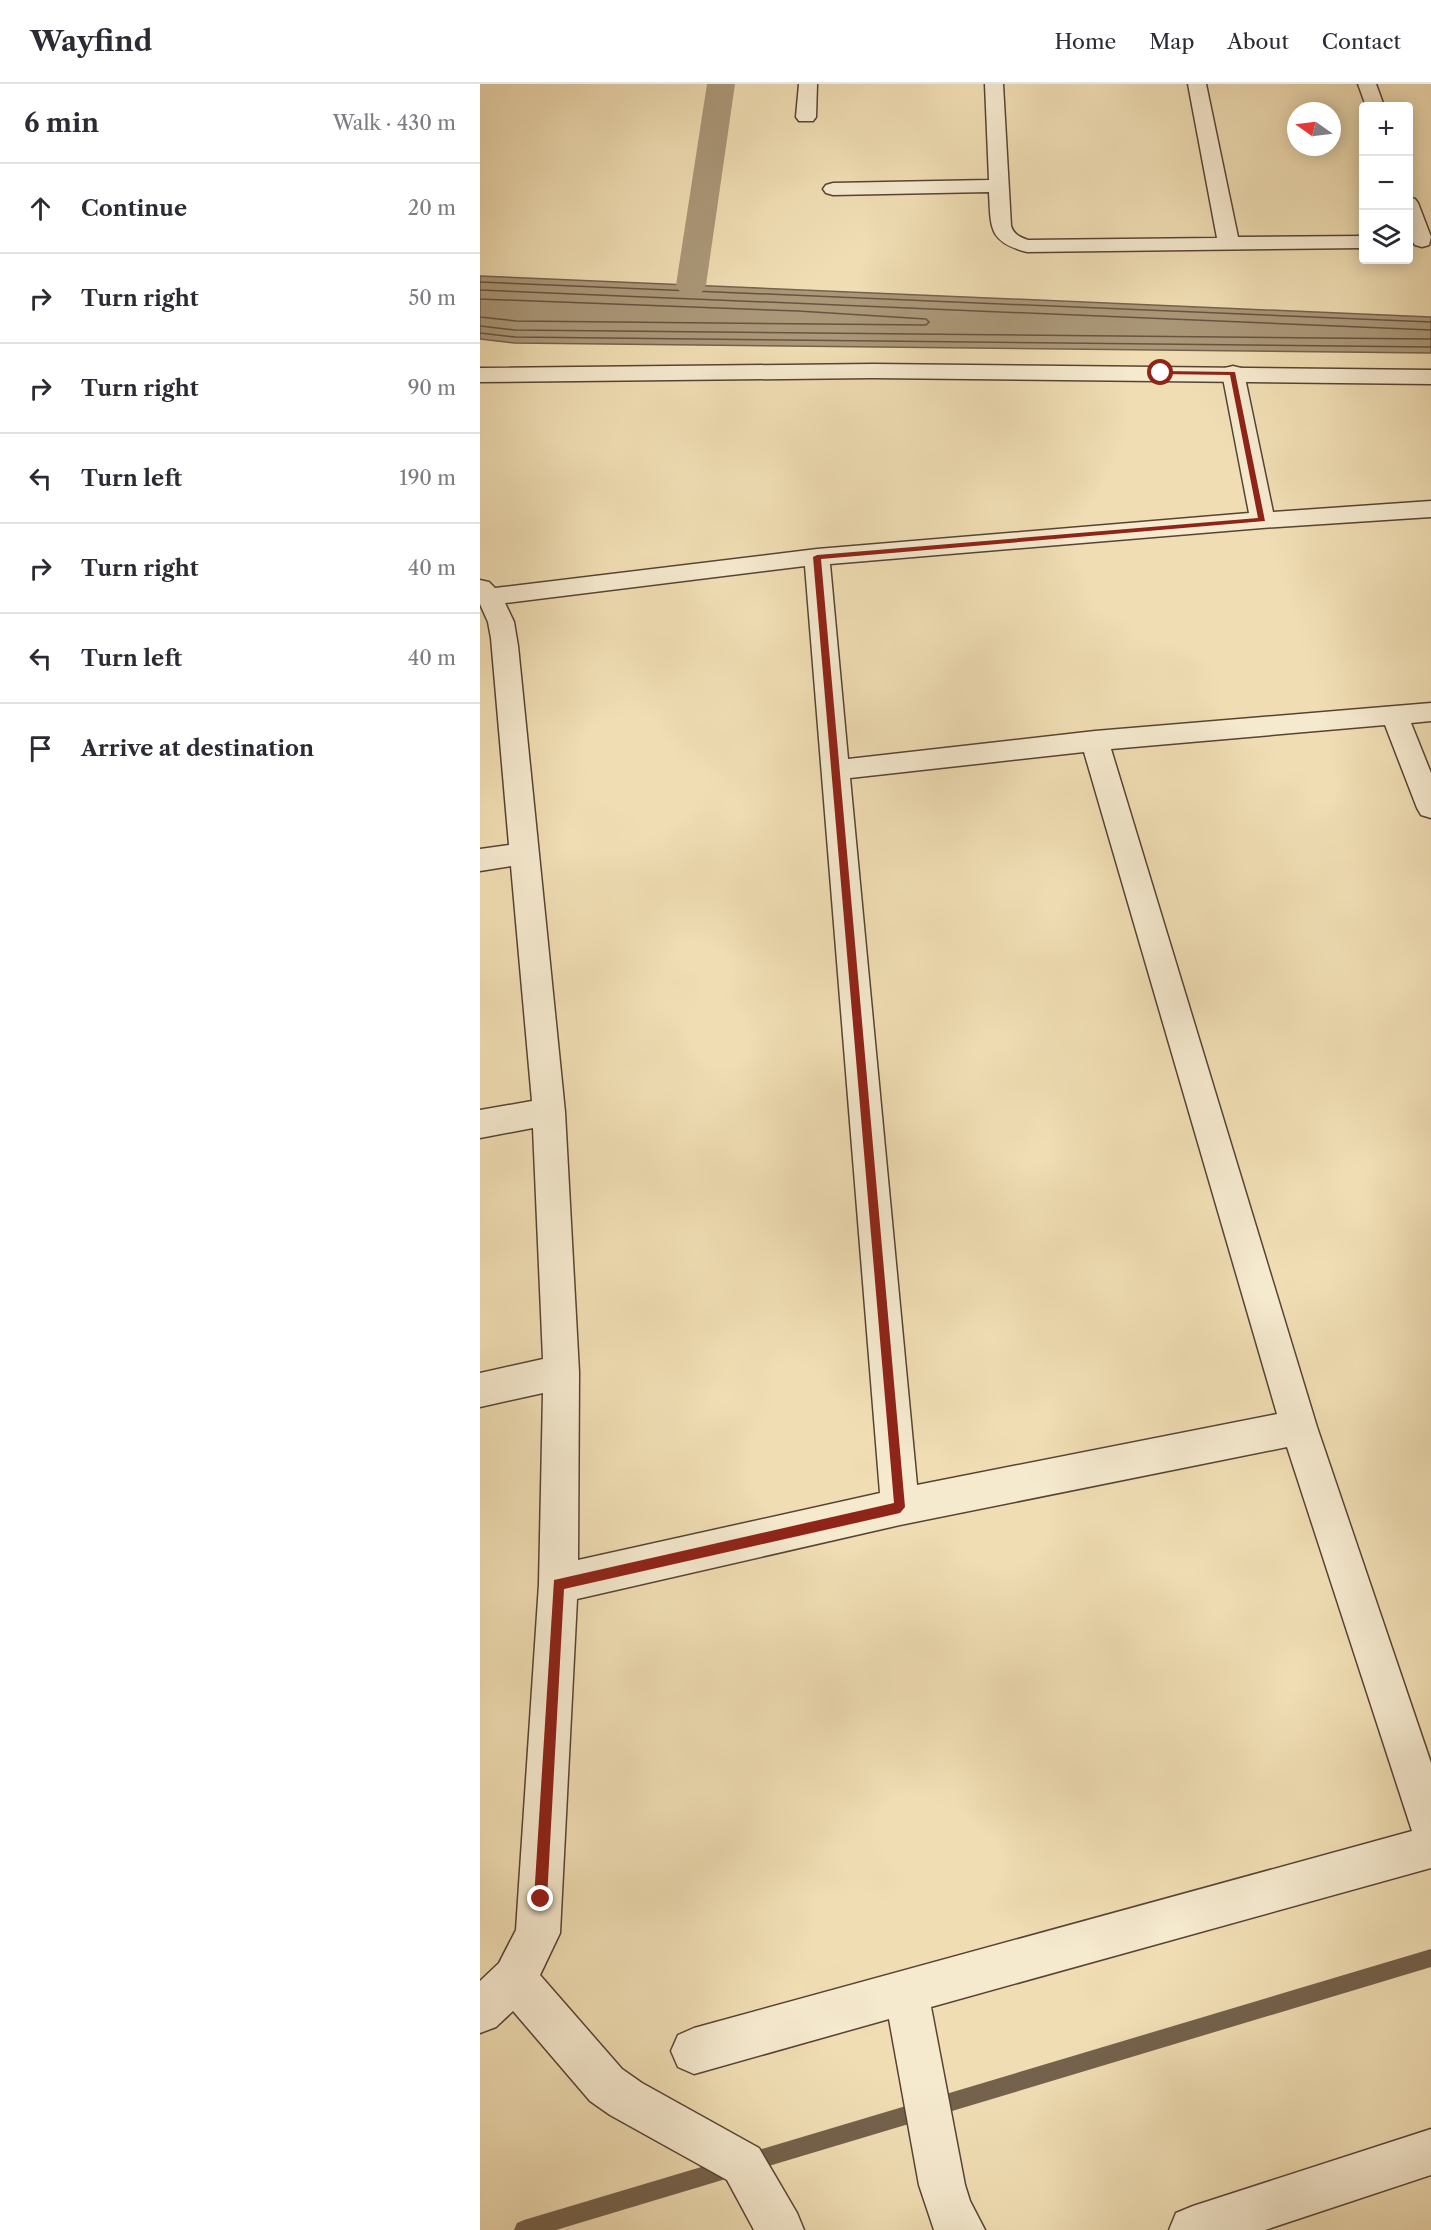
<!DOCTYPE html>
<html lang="en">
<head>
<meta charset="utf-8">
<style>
  body { margin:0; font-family:"Libre Caslon Text",serif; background:#f2f2f3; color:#2b2b33 }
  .controls { position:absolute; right:18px; top:18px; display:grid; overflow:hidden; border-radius:6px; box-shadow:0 3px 15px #0003 }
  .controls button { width:54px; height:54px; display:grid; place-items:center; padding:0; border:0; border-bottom:2px solid #e1e1e2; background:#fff; color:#2b2b33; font:30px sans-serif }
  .compass { position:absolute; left:807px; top:18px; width:54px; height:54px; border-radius:50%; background:#fff; box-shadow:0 3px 15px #0003; rotate:284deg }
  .stop { position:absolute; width:18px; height:18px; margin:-14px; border:4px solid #8f2418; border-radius:50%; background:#fff }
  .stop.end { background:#8f2418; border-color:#fff; box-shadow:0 2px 6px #0008 }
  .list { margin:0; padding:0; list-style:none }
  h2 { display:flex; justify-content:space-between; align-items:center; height:78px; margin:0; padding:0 24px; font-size:26px }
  h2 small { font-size:20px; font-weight:400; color:#7c7c81 }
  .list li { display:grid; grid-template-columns:39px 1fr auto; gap:18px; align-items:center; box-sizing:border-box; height:90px; padding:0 24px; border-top:2px solid #e1e1e2 }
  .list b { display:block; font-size:22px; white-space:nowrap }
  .list em { font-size:20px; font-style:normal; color:#7c7c81 }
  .icon { flex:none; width:33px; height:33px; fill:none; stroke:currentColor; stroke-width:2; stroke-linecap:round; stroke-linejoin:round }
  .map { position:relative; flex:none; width:951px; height:2146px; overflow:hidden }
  header { display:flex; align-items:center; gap:36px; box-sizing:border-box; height:84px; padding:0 30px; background:#fff; border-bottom:2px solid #e1e1e2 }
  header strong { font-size:28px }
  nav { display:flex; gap:33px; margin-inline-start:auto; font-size:21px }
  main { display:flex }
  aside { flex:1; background:#fff }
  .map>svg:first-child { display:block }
  .water { fill:#ab9879; stroke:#75624c; stroke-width:1.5 }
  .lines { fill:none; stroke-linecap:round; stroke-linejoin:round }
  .shore { stroke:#685441; stroke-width:1.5 }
  .stream { fill:#75624c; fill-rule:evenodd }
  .canal { fill:#ab9879; fill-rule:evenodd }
  .minor-casing { stroke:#574434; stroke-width:3 }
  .tertiary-casing { stroke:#574434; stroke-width:3 }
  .minor { fill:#f5e9ce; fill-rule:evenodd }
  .tertiary { fill:#f5e9ce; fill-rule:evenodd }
  .route { fill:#8f2418 }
</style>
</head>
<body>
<header>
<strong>Wayfind</strong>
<nav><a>Home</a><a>Map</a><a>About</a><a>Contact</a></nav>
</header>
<main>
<aside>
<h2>6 min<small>Walk · 430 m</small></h2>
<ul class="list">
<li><svg class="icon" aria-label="ahead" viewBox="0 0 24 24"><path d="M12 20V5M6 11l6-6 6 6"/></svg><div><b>Continue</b></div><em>20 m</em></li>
<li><svg class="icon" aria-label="right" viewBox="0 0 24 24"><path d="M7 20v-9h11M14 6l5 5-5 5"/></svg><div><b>Turn right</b></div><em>50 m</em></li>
<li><svg class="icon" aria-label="right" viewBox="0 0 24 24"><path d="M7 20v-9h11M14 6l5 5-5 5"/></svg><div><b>Turn right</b></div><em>90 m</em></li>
<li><svg class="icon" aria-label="left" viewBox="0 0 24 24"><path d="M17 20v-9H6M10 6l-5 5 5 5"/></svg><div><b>Turn left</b></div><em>190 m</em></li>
<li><svg class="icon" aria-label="right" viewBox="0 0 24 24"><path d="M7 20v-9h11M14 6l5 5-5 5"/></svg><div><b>Turn right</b></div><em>40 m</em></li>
<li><svg class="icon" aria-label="left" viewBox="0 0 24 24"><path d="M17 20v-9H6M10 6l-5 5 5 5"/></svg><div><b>Turn left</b></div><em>40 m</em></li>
<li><svg class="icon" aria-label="arrive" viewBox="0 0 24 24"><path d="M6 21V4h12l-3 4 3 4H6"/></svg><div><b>Arrive at destination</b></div></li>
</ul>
</aside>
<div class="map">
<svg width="951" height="2146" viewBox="0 0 951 2146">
  <rect width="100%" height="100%" fill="#f0ddb3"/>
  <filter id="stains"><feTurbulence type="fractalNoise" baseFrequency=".00333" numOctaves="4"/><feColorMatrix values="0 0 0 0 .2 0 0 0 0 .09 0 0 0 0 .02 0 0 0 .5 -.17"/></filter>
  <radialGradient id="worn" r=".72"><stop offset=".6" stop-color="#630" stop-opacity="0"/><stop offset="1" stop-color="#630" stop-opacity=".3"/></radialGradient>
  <path class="water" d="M0 192 951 233V269L34 259 0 255Z"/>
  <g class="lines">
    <g class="shore">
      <path d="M0 198 951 238"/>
      <path d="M0 206 951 246"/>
      <path d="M0 215 318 227 446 235 449 238 446 241 36 237 0 233"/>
      <path d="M0 242 35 246 951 255"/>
      <path d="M0 249 35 253 951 263"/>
    </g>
    <path class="stream" d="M951 1865V1883L76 2146H34L37 2139 44 2136Z"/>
    <path class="canal" d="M227 0H255L226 201 222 208 211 210 200 208 196 201Z"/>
    <defs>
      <g id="minor">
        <path d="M319 0H337L336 33 333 37H319L316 33Z"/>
        <path d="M505 0H523L531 142C534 151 540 153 548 156L737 154 708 0H726L758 153 884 152V164L547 168C508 158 511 144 509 108L353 111 346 109 343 105 346 101 353 99 509 96Z"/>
        <path d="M878 0H896L904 22H886Z"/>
        <path d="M928 113 935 115 938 119 951 153 949 161 942 163 935 161C925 148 928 129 928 113Z"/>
        <path d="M753 282 761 284 764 289 793 428 951 417V433L782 444 350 480 368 675 615 647 951 619V637L931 639 951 689V734L941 731 937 724 905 641 631 665 837 1343 951 1679V1784L451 1923 485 2101 490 2117 505 2146H454L439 2101 409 1935 214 1990 198 1983 191 1967 198 1951 214 1944 932 1747 807 1363 420 1441 97 1515 80 1849 60 1891 142 1985 162 1999 279 2064 317 2129 324 2146H274L247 2096 130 2031 110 2017 33 1927 16 1943 0 1949V1897L19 1879 36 1846 59 1500 63 1309 0 1323V1289L63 1275 53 1044 0 1054V1026L52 1017 31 782 0 787V765L29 761 11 554 8 538 0 520V496L9 498 15 504 337 465 769 429 742 289 745 284ZM325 482 400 1409 98 1476 99 1288 85 1028 38 562 34 538 25 519ZM604 668 797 1330 437 1401 370 694Z"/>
        <path d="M951 2045V2091L785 2146H689L696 2129 713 2122Z"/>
      </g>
      <path id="tertiary" d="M393 280 951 286V300L393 294 0 298V284Z"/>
    </defs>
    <use href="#minor" class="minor-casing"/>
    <use href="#tertiary" class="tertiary-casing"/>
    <use href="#minor" class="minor"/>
    <use href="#tertiary" class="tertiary"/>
  </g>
  <path class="route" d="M681 287 755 288 785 437 341 475 425 1423 420 1429 84 1505 67 1815 65 1819 61 1821 56 1819 54 1815 74 1496 414 1419 333 473 337 471 778 434 750 291 679 290Z"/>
  <rect width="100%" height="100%" filter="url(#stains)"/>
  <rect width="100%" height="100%" fill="url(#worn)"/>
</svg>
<div class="controls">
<button>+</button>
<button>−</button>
<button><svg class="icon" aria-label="layers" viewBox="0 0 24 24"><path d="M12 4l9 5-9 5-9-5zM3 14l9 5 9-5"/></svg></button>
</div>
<svg class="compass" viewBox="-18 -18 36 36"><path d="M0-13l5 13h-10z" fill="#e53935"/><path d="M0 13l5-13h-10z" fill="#7c7c81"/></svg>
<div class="stop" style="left:681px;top:289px"></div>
<div class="stop end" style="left:61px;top:1815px"></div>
</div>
</main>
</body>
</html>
